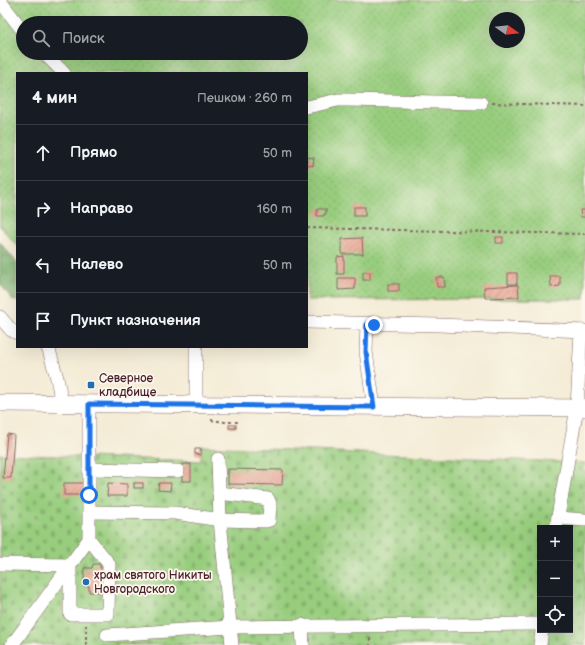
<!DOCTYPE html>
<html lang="ru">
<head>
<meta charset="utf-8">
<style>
  body { margin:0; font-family:"Balsamiq Sans",sans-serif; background:#242831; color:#f1f3f6 }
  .controls { position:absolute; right:12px; bottom:12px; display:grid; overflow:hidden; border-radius:0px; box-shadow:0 4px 16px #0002 }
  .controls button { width:36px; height:36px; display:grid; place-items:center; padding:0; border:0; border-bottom:1px solid #363941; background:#171b24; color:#f1f3f6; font:20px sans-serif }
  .compass { position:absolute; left:489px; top:12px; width:36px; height:36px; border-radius:50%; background:#171b24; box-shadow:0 4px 16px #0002; rotate:104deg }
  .stop { position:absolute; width:12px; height:12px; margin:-9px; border:3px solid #1a73e8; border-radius:50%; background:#fff }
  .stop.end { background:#1a73e8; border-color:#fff; box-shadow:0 1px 4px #0008 }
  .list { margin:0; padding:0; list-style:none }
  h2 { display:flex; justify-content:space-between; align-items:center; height:52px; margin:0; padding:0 16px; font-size:17px }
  h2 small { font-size:13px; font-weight:400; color:#9ea1a6 }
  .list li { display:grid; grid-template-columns:26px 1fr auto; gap:12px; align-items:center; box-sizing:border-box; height:56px; padding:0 16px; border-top:1px solid #363941 }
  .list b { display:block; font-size:15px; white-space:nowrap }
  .list em { font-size:13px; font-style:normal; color:#9ea1a6 }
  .icon { flex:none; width:22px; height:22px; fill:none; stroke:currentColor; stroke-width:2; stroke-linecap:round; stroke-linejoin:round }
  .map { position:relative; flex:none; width:585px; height:645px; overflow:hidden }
  .search { position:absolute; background:#171b24; box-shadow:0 4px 16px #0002; left:16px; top:16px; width:292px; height:44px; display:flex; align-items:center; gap:10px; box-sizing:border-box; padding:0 14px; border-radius:22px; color:#9ea1a6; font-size:15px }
  .panel { position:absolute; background:#171b24; box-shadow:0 4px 16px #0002; left:16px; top:72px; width:292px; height:276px; border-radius:0px }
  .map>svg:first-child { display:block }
  .green { fill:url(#green-dots); stroke:#717654; fill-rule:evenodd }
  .forest { fill:url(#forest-crowns); stroke:#62684c }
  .cemetery { fill:url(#cemetery-stones); stroke:#717654; fill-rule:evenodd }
  .building { fill:url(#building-hatch) }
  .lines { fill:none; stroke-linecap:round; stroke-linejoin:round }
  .minor-casing { stroke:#866767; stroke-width:14 }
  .major-casing { stroke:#866767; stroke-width:18 }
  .path { stroke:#866767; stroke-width:2; stroke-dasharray:3 3; stroke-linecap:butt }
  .minor { stroke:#fff; stroke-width:13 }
  .major { stroke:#fff; stroke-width:17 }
  .route { stroke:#1a73e8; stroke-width:5 }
  .poi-dot { fill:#1f6fb2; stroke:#fbf7ec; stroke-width:1.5 }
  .labels { text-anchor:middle; stroke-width:3.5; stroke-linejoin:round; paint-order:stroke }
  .poi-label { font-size:12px; fill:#4a1f2b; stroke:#fbf7ec; text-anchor:start }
</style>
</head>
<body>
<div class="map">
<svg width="585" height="645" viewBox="0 0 585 645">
  <defs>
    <pattern id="green-dots" width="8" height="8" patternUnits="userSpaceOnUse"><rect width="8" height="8" fill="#98cd7e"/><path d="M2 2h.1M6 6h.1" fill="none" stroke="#84b06d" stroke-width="1.8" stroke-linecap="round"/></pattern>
    <pattern id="forest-crowns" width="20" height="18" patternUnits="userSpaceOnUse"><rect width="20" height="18" fill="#7ab06d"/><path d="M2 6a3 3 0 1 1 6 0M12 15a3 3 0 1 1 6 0" fill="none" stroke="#668f5a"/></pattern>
    <pattern id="cemetery-stones" width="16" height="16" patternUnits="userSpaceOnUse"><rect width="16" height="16" fill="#98cd7e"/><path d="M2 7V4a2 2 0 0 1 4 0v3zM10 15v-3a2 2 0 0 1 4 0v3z" fill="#84b06d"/></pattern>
    <pattern id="building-hatch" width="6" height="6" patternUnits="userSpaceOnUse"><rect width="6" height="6" fill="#e7a390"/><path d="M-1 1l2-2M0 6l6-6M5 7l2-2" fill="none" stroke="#bd8476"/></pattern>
  </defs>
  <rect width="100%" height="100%" fill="#fbf7ec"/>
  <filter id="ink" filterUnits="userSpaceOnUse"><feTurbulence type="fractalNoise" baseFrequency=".025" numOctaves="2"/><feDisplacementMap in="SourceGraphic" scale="8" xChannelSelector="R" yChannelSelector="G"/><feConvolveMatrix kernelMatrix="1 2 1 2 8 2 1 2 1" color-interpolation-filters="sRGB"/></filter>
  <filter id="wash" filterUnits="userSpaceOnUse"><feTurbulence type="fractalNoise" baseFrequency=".012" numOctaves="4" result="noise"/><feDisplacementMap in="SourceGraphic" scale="16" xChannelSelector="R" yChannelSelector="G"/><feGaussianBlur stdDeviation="0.9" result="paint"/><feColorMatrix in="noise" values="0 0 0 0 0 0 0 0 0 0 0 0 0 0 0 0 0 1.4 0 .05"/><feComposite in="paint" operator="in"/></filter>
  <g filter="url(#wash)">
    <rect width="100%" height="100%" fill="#f4ecd6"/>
    <path class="green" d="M0 0H585V299L307 300V73H17V246L0 226ZM495 18H519V42H495ZM23 23H301V53H23Z"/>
    <path class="forest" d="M0 242 17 263V301H14L0 284Z"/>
    <path class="cemetery" d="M201 446 585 463V645H0V454L201 461ZM540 528H570V630H540Z"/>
    <g id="blocks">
      <g class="building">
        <path d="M252 21 262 22V23H252Z"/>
        <path d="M307 157 314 158 313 166 307 165Z"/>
        <rect x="354" y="207" width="11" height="9"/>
        <path d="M317 209H326V214H324V216H317Z"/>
        <path d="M580 210H585V217H581Z"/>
        <rect x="496" y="237" width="7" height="6"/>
        <path d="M362 238 363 254H342V239Z"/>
        <path d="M344 256V274H337V257Z"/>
        <rect x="363" y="272" width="7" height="8"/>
        <rect x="508" y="273" width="9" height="11"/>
        <path d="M550 276H560V286L551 287Z"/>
        <path d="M436 277H444L445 287H437Z"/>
        <path d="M338 278H355V289L338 290Z"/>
        <rect x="388" y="284" width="11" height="7"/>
        <path d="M518 285 519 297 485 298 484 287Z"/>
        <rect x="229" y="425" width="7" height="3"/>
        <path d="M7 434 14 435 11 478H3Z"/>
        <path d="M195 449H201V455L195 454Z"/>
        <rect x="182" y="464" width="9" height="17"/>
        <path d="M228 469 283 470 282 485 228 484Z"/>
        <path d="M64 483H84L85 495H64Z"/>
        <path d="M108 483 127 484V496H107Z"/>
        <rect x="134" y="483" width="9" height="5"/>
        <path d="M159 483H171L170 491 158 490Z"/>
        <path d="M93 564H100V568H107V586H101V592H89V586H84V568H92Z"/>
      </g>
    </g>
  </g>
  <g filter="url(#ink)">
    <use href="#blocks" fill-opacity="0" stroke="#866767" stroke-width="1"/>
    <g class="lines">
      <defs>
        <g id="minor">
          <path d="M0 1 23 31"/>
          <path d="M44 53 64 73"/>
          <path d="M307 107 338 100H348L481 103"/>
          <path d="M0 317 11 330 17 333"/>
          <path d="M307 322 439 325 585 331"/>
          <path d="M367 324 366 352 374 407"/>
          <path d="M47 347 49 350 57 378 62 404"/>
          <path d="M89 404V539L109 564 108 614H70V565L89 539"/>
          <path d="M196 405V347"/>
          <path d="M218 459 220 520 232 645"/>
          <path d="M89 469 178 471"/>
          <path d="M89 512 175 513 220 520 266 521 269 520 270 504 268 499 219 493"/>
          <path d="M558 518 585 520"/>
          <path d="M556 528 577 408 581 331"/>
          <path d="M0 564 70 565"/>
          <path d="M302 625 303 645"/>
          <path d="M107 635 230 627 540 624"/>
          <path d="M12 645 70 565"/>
          <path d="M540 645 542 630"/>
        </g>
        <path id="major" d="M0 403 585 408"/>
      </defs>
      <use href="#minor" class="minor-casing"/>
      <use href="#major" class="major-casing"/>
      <g class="path">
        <path d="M492 103 585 106"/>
        <path d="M307 228 585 234"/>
        <path d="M211 420 225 422H239"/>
        <path d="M370 638V645"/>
        <path d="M86 645V625"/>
      </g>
      <use href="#minor" class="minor"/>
      <use href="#major" class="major"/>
    </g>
  </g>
  <g class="lines" filter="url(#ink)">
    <path class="route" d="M89 495V404L374 407 366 352 367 324 374 325"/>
  </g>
  <g class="poi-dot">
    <rect x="87" y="381" width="8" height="8" rx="2"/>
    <circle cx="86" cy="582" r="4"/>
  </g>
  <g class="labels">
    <g class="poi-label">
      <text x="99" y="382">Северное<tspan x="99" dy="14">кладбище</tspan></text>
      <text x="94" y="579">храм святого Никиты<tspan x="94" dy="14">Новгородского</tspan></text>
    </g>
  </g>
</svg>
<div class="controls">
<button>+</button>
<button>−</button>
<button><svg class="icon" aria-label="locate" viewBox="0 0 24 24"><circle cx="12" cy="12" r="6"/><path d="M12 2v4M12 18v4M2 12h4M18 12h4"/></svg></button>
</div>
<svg class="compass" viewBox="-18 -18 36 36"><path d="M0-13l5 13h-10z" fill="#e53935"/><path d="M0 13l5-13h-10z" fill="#9ea1a6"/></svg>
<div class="stop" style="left:89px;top:495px"></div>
<div class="stop end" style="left:374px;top:325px"></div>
<div class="search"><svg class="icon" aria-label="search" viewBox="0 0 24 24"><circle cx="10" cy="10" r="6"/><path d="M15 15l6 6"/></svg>Поиск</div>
<section class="panel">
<h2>4 мин<small>Пешком · 260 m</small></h2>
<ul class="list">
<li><svg class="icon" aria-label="ahead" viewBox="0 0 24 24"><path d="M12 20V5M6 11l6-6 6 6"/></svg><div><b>Прямо</b></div><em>50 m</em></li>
<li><svg class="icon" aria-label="right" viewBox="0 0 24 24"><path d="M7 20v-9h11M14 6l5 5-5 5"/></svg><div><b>Направо</b></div><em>160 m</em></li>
<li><svg class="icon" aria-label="left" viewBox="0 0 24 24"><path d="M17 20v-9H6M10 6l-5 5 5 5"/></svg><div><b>Налево</b></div><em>50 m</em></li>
<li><svg class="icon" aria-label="arrive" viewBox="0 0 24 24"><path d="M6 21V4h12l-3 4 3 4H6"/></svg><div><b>Пункт назначения</b></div></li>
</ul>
</section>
</div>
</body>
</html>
